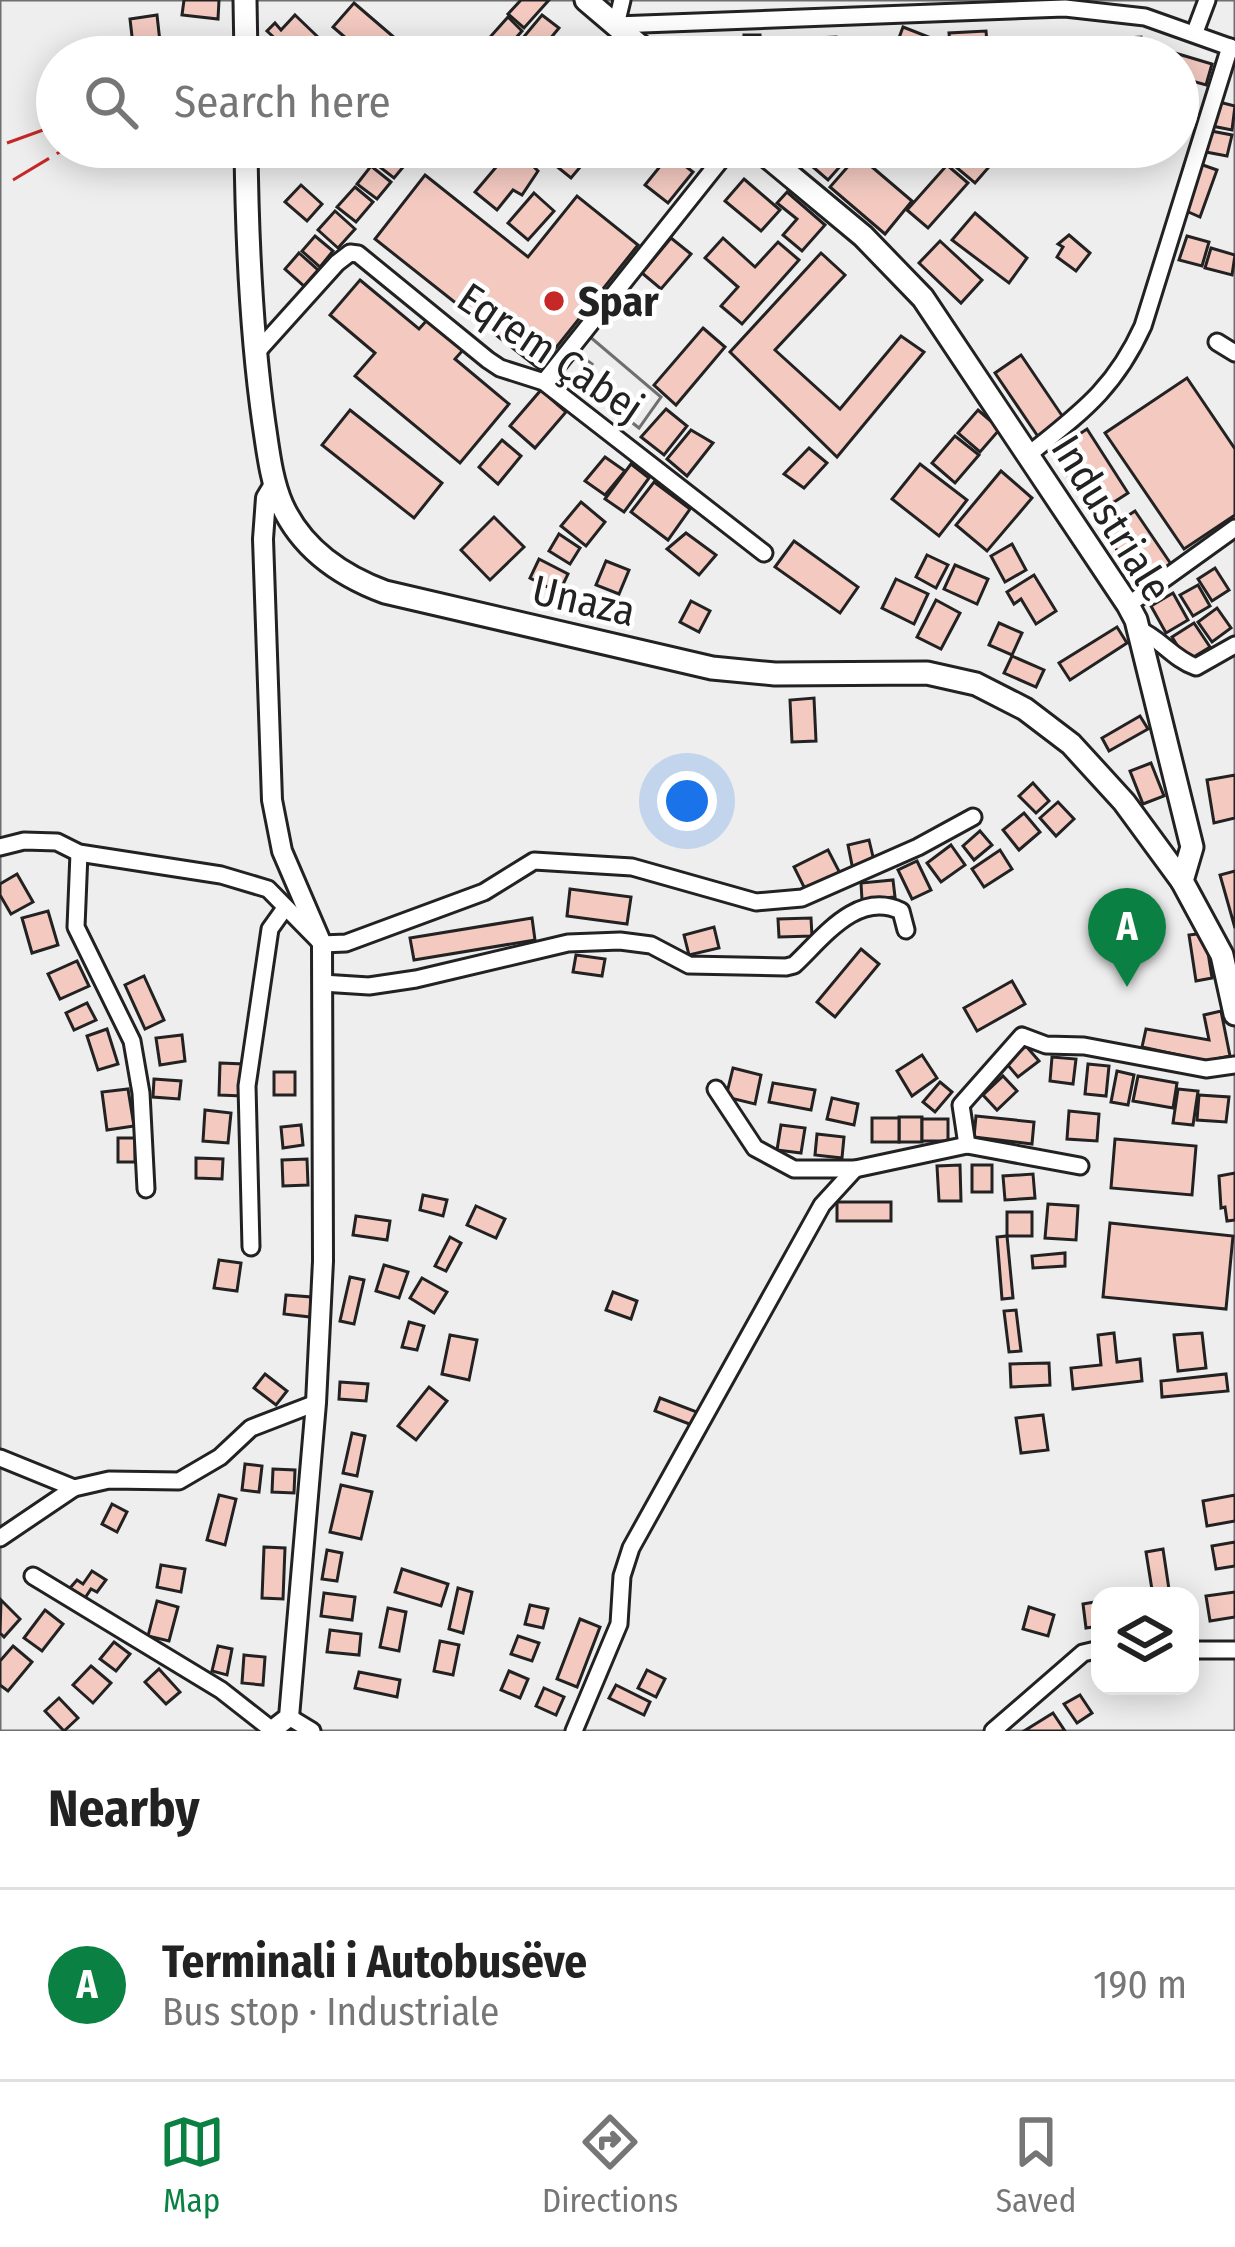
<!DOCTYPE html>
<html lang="en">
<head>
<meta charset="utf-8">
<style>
  body { margin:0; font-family:"Fira Sans Condensed",sans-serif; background:#f2f2f2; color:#222 }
  .controls { position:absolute; right:36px; bottom:36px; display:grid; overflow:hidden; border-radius:24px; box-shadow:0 6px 30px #0003 }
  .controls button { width:108px; height:108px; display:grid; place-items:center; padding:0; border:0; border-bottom:3px solid #e0e0e0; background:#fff; color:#222; font:60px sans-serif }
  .you { position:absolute; left:687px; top:801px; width:42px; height:42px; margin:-30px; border:9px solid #fff; border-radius:50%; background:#1a73e8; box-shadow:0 0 0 18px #1a73e833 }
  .badge { display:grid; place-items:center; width:78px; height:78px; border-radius:50%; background:#0b8043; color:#fff; font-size:39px; font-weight:700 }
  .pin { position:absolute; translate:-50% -99px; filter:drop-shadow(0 3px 6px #0008) }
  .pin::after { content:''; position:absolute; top:63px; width:42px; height:36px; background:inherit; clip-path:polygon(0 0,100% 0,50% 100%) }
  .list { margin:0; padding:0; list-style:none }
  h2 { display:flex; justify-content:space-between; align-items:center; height:156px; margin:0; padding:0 48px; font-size:51px }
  h2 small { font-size:39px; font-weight:400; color:#767676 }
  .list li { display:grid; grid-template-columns:78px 1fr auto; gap:36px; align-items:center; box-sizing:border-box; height:192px; padding:0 48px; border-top:3px solid #e0e0e0 }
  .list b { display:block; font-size:45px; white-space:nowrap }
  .list p { margin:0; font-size:39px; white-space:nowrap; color:#767676 }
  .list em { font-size:39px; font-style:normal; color:#767676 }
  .icon { flex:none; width:66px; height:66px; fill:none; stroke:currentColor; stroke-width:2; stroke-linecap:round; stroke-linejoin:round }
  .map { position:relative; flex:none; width:1235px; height:1731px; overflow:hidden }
  .search { position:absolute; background:#fff; box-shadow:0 6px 30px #0003; left:36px; right:36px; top:36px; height:132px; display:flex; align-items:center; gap:30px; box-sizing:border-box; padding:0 42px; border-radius:66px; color:#767676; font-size:45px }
  .sheet { height:348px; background:#fff }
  nav { display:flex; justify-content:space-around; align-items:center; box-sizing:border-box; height:168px; border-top:3px solid #e0e0e0; background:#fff; font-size:33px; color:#767676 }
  nav a { display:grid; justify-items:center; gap:6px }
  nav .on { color:#0b8043 }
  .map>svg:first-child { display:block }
  .green { fill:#eee; stroke:#6f6f6f; stroke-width:3; fill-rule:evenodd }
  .parking { fill:#ededed; stroke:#6f6f6f; stroke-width:3 }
  .building { fill:#f3c9c0; stroke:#222; stroke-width:3 }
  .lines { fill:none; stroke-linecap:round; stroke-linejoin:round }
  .minor-casing { stroke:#222; stroke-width:21 }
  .tertiary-casing { stroke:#222; stroke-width:24 }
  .secondary-casing { stroke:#222; stroke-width:27 }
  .minor { stroke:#fff; stroke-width:15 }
  .tertiary { stroke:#fff; stroke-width:18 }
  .secondary { stroke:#fff; stroke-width:21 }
  .power { stroke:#c62828; stroke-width:3; stroke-dasharray:42 9 6 9; stroke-linecap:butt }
  .poi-dot { fill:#c62828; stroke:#fff; stroke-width:4.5 }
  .labels { text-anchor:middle; stroke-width:9; stroke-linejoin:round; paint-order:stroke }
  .poi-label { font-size:42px; font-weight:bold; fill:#222; stroke:#fff; text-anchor:start }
  .street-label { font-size:42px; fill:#222; stroke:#fff }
</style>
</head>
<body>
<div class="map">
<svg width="1235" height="1731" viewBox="0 0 1235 1731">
  <rect width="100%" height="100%" fill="#fff"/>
  <path class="green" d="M0 0H1235V1731H0ZM57 57H1178V147H57ZM1100 1596H1190V1686H1100Z"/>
  <path class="parking" d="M589 336 661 397 639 428 579 381 592 364 576 352Z"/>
  <g class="building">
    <path d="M184 0H219L218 19 182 15Z"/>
    <path d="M521 0H549L524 28 508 14Z"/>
    <path d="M354 3 417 57H368L333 27Z"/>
    <path d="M157 15 160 42 133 45 130 19Z"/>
    <path d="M295 15 320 39 303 57H295L267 31 275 23 281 30Z"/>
    <path d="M542 15 559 28 535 57H507Z"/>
    <path d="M508 17 522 31 506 49 491 36Z"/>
    <path d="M903 27 939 41 933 57H892Z"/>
    <path d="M986 31 988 55 951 57 949 33Z"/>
    <path d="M744 35H760L761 57H745Z"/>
    <path d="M836 37V57H816V38Z"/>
    <path d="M1141 37 1143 57H1113L1111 39Z"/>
    <path d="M799 41 800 57H765V42Z"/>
    <path d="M1175 53 1212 64 1206 85 1178 77Z"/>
    <path d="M1219 102 1235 106 1232 130 1212 126Z"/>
    <path d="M1211 131 1232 135 1227 156 1206 152Z"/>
    <path d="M383 147H391L409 160 394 178 372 161Z"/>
    <path d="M513 147H527L539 158 534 167 538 171 522 195 513 190 497 210 475 192Z"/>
    <path d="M570 147H597L571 178 555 165Z"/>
    <path d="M831 147H845L852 153 828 180 813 167Z"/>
    <path d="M859 147H898L892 163 858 150Z"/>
    <path d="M932 147H979L995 160 975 183Z"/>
    <path d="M670 154 693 172 668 203 645 185Z"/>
    <path d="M858 155 912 201 885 234 830 187Z"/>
    <path d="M1200 164 1217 170 1200 217 1184 210Z"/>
    <path d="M947 165 968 183 928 228 907 210Z"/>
    <path d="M371 166 391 182 377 199 357 184Z"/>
    <path d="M425 175 528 257 577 196 638 245 539 369 375 239Z"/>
    <path d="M744 179 780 210 761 231 725 201Z"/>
    <path d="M301 185 322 204 307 221 285 202Z"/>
    <path d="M355 187 373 202 356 222 337 207Z"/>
    <path d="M787 192 825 225 802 251 783 235 797 219 777 203Z"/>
    <path d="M534 193 554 211 528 240 508 223Z"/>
    <path d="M335 211 355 229 338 248 318 230Z"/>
    <path d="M975 213 1027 258 1009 283 952 240Z"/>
    <path d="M1069 235 1090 253 1076 271 1057 257 1063 247 1058 244Z"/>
    <path d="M315 236 333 251 320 267 302 251Z"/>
    <path d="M1187 236 1209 242 1202 266 1179 260Z"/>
    <path d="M671 238 691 254 661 289 642 273Z"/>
    <path d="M723 238 755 267 778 242 799 260 742 324 721 306 738 287 705 258Z"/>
    <path d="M940 241 982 280 961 303 919 263Z"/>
    <path d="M1211 248 1235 255 1232 275 1205 268Z"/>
    <path d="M299 253 318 270 304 286 285 269Z"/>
    <path d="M821 253 845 275 775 350 840 409 901 336 924 352 837 457 730 352Z"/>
    <path d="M360 280 419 329 428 319 464 349 455 359 509 404 460 463 355 376 375 353 330 315Z"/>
    <path d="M703 328 725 347 676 405 654 385Z"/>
    <path d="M1021 355 1065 420 1039 438 995 373Z"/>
    <path d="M1187 378 1235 449V515L1184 549 1105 433Z"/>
    <path d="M541 390 566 412 535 448 510 426Z"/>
    <path d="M666 409 687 426 664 455 641 437Z"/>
    <path d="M350 410 442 483 414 518 322 445Z"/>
    <path d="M978 410 1000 429 980 452 958 433Z"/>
    <path d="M1087 429 1128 493 1094 515 1052 452Z"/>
    <path d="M691 430 713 443 687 476 667 459Z"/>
    <path d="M955 436 979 455 955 483 932 463Z"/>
    <path d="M502 440 521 456 498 484 479 467Z"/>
    <path d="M809 448 827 463 804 488 784 474Z"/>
    <path d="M605 457 625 471 605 495 585 481Z"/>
    <path d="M631 464 649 478 624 512 605 499Z"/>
    <path d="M920 464 967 500 939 536 892 499Z"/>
    <path d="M1001 471 1032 498 987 551 956 525Z"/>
    <path d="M654 482 690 509 668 540 631 512Z"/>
    <path d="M581 502 605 522 586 546 561 526Z"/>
    <path d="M1135 511 1173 567 1142 587 1104 531Z"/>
    <path d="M494 517 524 547 490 580 461 550Z"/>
    <path d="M686 533 716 555 699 575 667 549Z"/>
    <path d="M559 534 580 548 570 564 549 551Z"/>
    <path d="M794 541 858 587 840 613 775 567Z"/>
    <path d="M1012 544 1026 570 1005 582 991 556Z"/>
    <path d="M927 555 948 565 936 588 916 577Z"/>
    <path d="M539 559 568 574 559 593 530 578Z"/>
    <path d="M606 561 629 570 619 594 596 585Z"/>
    <path d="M955 565 988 579 977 604 944 589Z"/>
    <path d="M1215 568 1229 590 1212 601 1198 579Z"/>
    <path d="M1034 575 1056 611 1036 624 1021 599 1014 604 1007 592Z"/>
    <path d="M896 579 928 594 914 624 882 608Z"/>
    <path d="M1198 585 1210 606 1193 616 1180 595Z"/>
    <path d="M1173 593 1188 620 1166 633 1151 606Z"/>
    <path d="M936 600 960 613 941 649 917 637Z"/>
    <path d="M691 601 710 611 699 632 680 622Z"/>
    <path d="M1217 608 1231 628 1212 642 1198 622Z"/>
    <path d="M999 623 1022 633 1012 655 989 645Z"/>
    <path d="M1194 623 1210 647 1187 661 1172 637Z"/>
    <path d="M1117 627 1127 643 1070 680 1059 663Z"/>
    <path d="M1012 656 1044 670 1036 687 1004 673Z"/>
    <path d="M814 698 816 741 792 742 790 700Z"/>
    <path d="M1140 716 1148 729 1109 751 1102 738Z"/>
    <path d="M1151 763 1164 796 1143 804 1130 771Z"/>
    <path d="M1235 775V818L1214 823 1207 780Z"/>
    <path d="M1033 783 1049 801 1036 813 1019 796Z"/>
    <path d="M1058 802 1074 819 1056 836 1040 818Z"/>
    <path d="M1024 813 1040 832 1019 850 1003 830Z"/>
    <path d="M980 831 992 845 974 860 963 846Z"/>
    <path d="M869 840 875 865 853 870 848 845Z"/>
    <path d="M951 845 965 865 941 882 927 863Z"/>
    <path d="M828 850 841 875 807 893 794 867Z"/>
    <path d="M1000 850 1012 869 984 887 972 869Z"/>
    <path d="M917 861 931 890 912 899 898 870Z"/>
    <path d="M1235 871V928L1220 875Z"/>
    <path d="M17 874 33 902 11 914 0 895V884Z"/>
    <path d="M893 880 895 897 862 900 861 883Z"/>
    <path d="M570 889 631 897 627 924 567 916Z"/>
    <path d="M48 911 58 945 32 953 22 918Z"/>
    <path d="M532 918 535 940 414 960 410 938Z"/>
    <path d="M811 918 812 936 779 937 778 919Z"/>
    <path d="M714 927 719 948 689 955 684 935Z"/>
    <path d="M1205 933 1212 978 1196 981 1189 935Z"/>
    <path d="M861 949 879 964 835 1017 817 1002Z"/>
    <path d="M576 955 605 959 602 976 573 972Z"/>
    <path d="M77 961 89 986 60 999 48 974Z"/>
    <path d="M144 976 164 1020 145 1029 125 985Z"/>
    <path d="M1012 981 1025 1004 977 1031 964 1008Z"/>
    <path d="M87 1003 96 1020 74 1030 66 1013Z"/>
    <path d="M1221 1011 1230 1056 1206 1061 1142 1047 1146 1029 1209 1040 1204 1015Z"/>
    <path d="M107 1029 118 1064 98 1070 87 1036Z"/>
    <path d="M182 1035 185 1061 160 1065 156 1038Z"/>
    <path d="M1026 1046 1039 1061 1018 1077 1006 1063Z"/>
    <path d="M922 1055 937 1078 912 1096 897 1071Z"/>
    <path d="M1052 1057 1076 1059 1073 1084 1050 1081Z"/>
    <path d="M220 1063 244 1064 243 1096 219 1095Z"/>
    <path d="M1088 1064 1109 1066 1106 1096 1085 1094Z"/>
    <path d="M733 1068 761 1075 755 1104 726 1097Z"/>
    <path d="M1117 1071 1134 1075 1128 1105 1111 1102Z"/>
    <rect x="274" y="1072" width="21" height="23"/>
    <path d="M1003 1076 1017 1091 997 1110 983 1095Z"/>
    <path d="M1138 1076 1177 1083 1173 1108 1133 1101Z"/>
    <path d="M154 1079 181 1081 179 1099 153 1097Z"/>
    <path d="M940 1082 952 1092 935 1112 923 1102Z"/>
    <path d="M773 1083 815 1090 811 1110 769 1102Z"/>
    <path d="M128 1089 134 1126 107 1130 102 1092Z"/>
    <path d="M1178 1089 1198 1091 1193 1125 1173 1123Z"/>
    <path d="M1199 1095 1229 1097 1226 1122 1197 1120Z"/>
    <path d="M832 1098 858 1104 854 1125 827 1119Z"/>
    <path d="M205 1110 231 1113 228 1143 203 1141Z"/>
    <path d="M1069 1111 1099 1114 1097 1141 1067 1139Z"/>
    <path d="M976 1116 1034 1122 1032 1144 974 1137Z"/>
    <rect x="899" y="1117" width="23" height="25"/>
    <rect x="872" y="1118" width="27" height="24"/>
    <rect x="922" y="1119" width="26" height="22"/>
    <path d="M301 1125 303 1145 283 1148 281 1127Z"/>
    <path d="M781 1125 805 1128 801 1153 777 1150Z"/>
    <path d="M817 1134 844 1137 842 1158 815 1155Z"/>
    <rect x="118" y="1138" width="17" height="24"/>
    <path d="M1115 1139 1196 1146 1192 1195 1111 1188Z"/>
    <path d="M196 1158 223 1159 222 1179 196 1178Z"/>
    <path d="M307 1159 308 1185 283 1186 282 1160Z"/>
    <path d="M960 1165 961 1201H939L937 1166Z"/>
    <rect x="972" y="1165" width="20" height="27"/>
    <path d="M1235 1173V1220L1227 1221 1225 1207 1221 1208 1219 1176Z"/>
    <path d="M1033 1174 1035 1198 1005 1200 1003 1176Z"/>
    <path d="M423 1195 447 1200 443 1216 420 1210Z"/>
    <rect x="837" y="1202" width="54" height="19"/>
    <path d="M1048 1204 1078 1206 1076 1240 1045 1238Z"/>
    <path d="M476 1206 505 1219 496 1238 467 1225Z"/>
    <rect x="1007" y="1212" width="25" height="24"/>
    <path d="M356 1216 390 1221 387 1240 353 1235Z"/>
    <path d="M1110 1223 1233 1236 1226 1309 1103 1297Z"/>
    <path d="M1007 1236 1013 1298 1002 1299 997 1237Z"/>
    <path d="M450 1237 461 1243 446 1271 435 1266Z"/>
    <path d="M1065 1253V1266L1033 1268 1032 1256Z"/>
    <path d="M219 1260 241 1263 237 1291 214 1288Z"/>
    <path d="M384 1265 408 1272 399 1298 376 1291Z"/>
    <path d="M350 1277 364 1280 354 1324 340 1321Z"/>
    <path d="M422 1278 447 1292 434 1313 410 1298Z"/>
    <path d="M613 1292 637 1301 631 1319 606 1310Z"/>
    <path d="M286 1295 311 1297 310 1317 284 1314Z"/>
    <path d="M1016 1310 1021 1351 1009 1352 1004 1311Z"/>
    <path d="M409 1322 424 1326 417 1350 402 1347Z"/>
    <path d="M1114 1333 1117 1362 1140 1359 1142 1381 1073 1389 1071 1368 1101 1365 1098 1335Z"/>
    <path d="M1202 1333 1206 1368 1178 1371 1174 1335Z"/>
    <path d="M450 1335 477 1340 469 1380 442 1374Z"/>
    <path d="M1049 1363 1050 1385 1011 1387 1010 1364Z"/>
    <path d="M265 1374 287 1391 276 1405 254 1388Z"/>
    <path d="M1226 1374 1228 1391 1162 1397 1161 1381Z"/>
    <path d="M340 1382 368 1384 366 1401 339 1399Z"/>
    <path d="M429 1387 447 1401 416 1440 398 1426Z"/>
    <path d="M660 1398 697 1412 692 1425 655 1411Z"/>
    <path d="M1043 1415 1048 1450 1021 1453 1016 1418Z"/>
    <path d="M352 1433 365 1436 357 1476 343 1473Z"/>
    <path d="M245 1464 262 1466 259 1492 242 1490Z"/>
    <path d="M273 1469 295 1470 294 1493 272 1492Z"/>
    <path d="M341 1485 372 1492 361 1539 330 1532Z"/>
    <path d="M219 1495 236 1499 225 1545 207 1540Z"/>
    <path d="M1235 1495V1521L1207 1526 1203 1501Z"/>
    <path d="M112 1504 127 1512 117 1532 102 1524Z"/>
    <path d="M1235 1542V1566L1216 1569 1212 1546Z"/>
    <path d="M264 1547 285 1548 283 1599 262 1598Z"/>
    <path d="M1163 1549 1170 1596H1153L1146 1552Z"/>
    <path d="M327 1550 342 1553 337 1581 322 1579Z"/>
    <path d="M161 1565 185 1569 181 1592 157 1587Z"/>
    <path d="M402 1569 448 1584 441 1606 395 1592Z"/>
    <path d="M92 1571 106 1580 97 1592 91 1589 85 1598 70 1588 77 1580 83 1584Z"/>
    <path d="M458 1588 472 1592 463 1633 449 1629Z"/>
    <path d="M1235 1592V1617L1210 1621 1206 1596Z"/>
    <path d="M324 1593 355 1597 352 1620 321 1616Z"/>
    <path d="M1 1600 20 1619 4 1637 0 1633Z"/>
    <path d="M157 1601 178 1607 169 1641 148 1636Z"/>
    <path d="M1100 1601V1626L1086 1628 1083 1604Z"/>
    <path d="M530 1605 548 1609 543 1628 525 1624Z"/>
    <path d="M1029 1607 1054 1615 1048 1636 1023 1629Z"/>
    <path d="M388 1608 406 1612 399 1651 380 1647Z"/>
    <path d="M45 1610 63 1624 42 1651 24 1638Z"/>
    <path d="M580 1619 600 1627 577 1687 557 1679Z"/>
    <path d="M330 1630 361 1634 359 1655 327 1652Z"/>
    <path d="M518 1636 539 1643 532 1661 511 1654Z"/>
    <path d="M440 1641 459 1645 453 1675 434 1671Z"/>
    <path d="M114 1642 130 1654 116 1671 100 1659Z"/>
    <path d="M13 1646 32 1662 8 1691 0 1685V1661Z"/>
    <path d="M218 1646 232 1649 227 1675 212 1671Z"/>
    <path d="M244 1655 265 1657 263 1685 242 1683Z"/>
    <path d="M91 1666 111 1683 93 1703 73 1685Z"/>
    <path d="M159 1669 180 1692 166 1704 145 1682Z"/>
    <path d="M647 1670 665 1679 656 1697 638 1688Z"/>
    <path d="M509 1671 528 1679 520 1698 501 1690Z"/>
    <path d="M359 1672 400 1680 397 1697 355 1688Z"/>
    <path d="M616 1685 650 1702 644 1715 609 1698Z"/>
    <path d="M544 1688 564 1697 556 1715 536 1706Z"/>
    <path d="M1080 1695 1092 1713 1077 1723 1064 1704Z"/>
    <path d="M59 1698 78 1718 64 1731 45 1711Z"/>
    <path d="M1053 1713 1065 1731H1024Z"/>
  </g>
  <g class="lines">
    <defs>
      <g id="minor">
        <path d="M622 0 616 25 1065 8 1145 17 1235 49"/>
        <path d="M1195 32 1207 0"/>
        <path d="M1217 342 1235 353"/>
        <path d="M256 353 337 263 350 253 358 254 488 360 500 368 544 382 764 553"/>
        <path d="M544 382 731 147"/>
        <path d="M1027 456C1080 413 1114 390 1143 326L1230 47"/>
        <path d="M1128 605 1235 528"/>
        <path d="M1138 629C1160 638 1173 659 1196 667L1235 645"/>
        <path d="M0 847 24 841 57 842 79 853 221 875 268 889 322 944 346 943 484 892 534 861 632 867 756 902 802 898 918 847 973 817"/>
        <path d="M79 853 76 927 132 1041 141 1093 146 1189"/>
        <path d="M322 983 369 986 416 979 568 943 620 941 651 945 689 965 786 967 794 965C823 938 857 890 901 911L906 930"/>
        <path d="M716 1089 755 1148 794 1169H855L967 1145 1080 1166"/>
        <path d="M967 1145 961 1105 1022 1036 1046 1045 1084 1046 1206 1069 1235 1065"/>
        <path d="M251 1247 247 1086 270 929 285 908"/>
        <path d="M0 1458 74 1488"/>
        <path d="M0 1538 74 1488 109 1480 179 1481 220 1457 251 1428 316 1403"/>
        <path d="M33 1576 221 1690 272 1730"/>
        <path d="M1190 1650H1235"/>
        <path d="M289 1717 312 1731"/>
        <path d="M574 1731 619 1624 622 1576 631 1548 822 1205 855 1169"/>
        <path d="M993 1731 1083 1653 1100 1649"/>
      </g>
      <path id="tertiary" d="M271 1731 289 1717 316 1403 323 1261 322 944 282 851 272 800 263 539 266 498 275 483"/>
      <g id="secondary">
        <path d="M245 0 246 57"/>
        <path d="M586 0 653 57"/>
        <path d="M246 147C247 239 251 333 264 424 268 450 271 480 282 505 302 549 342 576 385 592L712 668 775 674 927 673 976 684 1025 709 1071 744 1124 802 1182 881"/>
        <path d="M756 147 863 236 923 298 1128 605 1136 620 1192 847 1182 881 1222 955 1235 1014"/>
      </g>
    </defs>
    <use href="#minor" class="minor-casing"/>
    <use href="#tertiary" class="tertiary-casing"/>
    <use href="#secondary" class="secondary-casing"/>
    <use href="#minor" class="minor"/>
    <use href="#tertiary" class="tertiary"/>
    <use href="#secondary" class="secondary"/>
    <g class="power">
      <path d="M7 143 57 125"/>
      <path d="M13 180 68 147"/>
    </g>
  </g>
  <circle class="poi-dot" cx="554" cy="301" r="12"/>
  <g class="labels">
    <g class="poi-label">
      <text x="578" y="316">Spar</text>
    </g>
    <g class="street-label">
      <text transform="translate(551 352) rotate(34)" y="15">Eqrem Çabej</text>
      <text transform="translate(1112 518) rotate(58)" y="15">Industriale</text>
      <text transform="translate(584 600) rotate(13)" y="15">Unaza</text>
    </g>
  </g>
</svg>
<div class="controls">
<button><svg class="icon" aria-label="layers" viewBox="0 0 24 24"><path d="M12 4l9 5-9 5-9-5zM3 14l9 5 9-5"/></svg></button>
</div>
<div class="you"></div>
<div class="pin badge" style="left:1127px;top:987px">A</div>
<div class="search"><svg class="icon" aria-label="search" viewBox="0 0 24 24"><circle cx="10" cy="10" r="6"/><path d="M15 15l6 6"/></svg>Search here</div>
</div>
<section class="sheet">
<h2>Nearby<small></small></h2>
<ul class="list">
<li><span class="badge">A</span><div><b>Terminali i Autobusëve</b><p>Bus stop · Industriale</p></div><em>190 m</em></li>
</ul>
</section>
<nav>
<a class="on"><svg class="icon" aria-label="map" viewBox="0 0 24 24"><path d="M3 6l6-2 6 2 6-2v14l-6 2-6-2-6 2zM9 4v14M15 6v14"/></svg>Map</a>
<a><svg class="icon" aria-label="directions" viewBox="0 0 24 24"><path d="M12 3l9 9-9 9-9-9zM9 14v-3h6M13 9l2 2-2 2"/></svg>Directions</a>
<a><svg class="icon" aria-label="saved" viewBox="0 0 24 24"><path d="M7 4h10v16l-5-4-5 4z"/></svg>Saved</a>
</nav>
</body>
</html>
